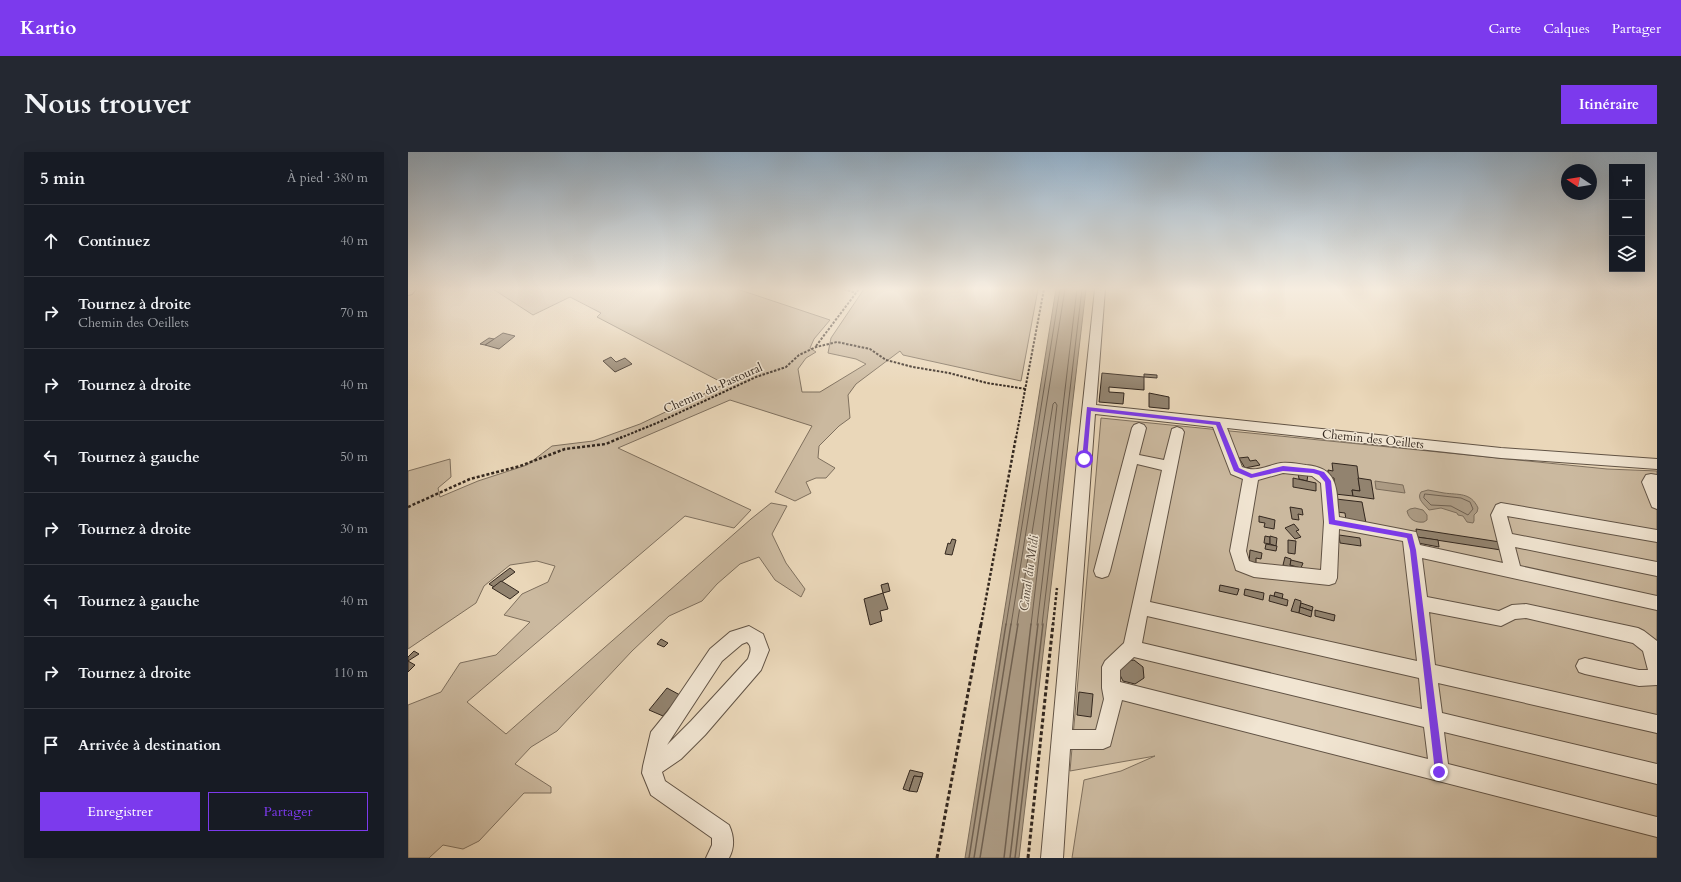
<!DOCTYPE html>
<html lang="fr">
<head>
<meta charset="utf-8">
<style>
  body { margin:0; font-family:Cardo,serif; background:#242831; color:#f1f3f6 }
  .controls { position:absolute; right:12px; top:12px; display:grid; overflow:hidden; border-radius:0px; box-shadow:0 4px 16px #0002 }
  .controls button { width:36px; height:36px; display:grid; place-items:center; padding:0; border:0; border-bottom:1px solid #363941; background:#171b24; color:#f1f3f6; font:20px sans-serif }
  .compass { position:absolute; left:1153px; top:12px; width:36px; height:36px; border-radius:50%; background:#171b24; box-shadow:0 4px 16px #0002; rotate:282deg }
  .stop { position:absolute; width:12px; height:12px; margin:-9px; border:3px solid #7c3aed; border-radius:50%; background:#fff }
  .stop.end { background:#7c3aed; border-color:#fff; box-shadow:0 1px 4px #0008 }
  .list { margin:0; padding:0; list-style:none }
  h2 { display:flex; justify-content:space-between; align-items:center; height:52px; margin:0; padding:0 16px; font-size:17px }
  h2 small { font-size:13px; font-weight:400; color:#9ea1a6 }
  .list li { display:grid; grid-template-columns:26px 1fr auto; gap:12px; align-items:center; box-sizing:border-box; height:72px; padding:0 16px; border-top:1px solid #363941 }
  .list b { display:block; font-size:15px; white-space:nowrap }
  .list p { margin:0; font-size:13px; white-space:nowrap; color:#9ea1a6 }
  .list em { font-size:13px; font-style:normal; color:#9ea1a6 }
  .actions { display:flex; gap:8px; padding:12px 16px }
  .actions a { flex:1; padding:9px 0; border:1px solid #7c3aed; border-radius:0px; text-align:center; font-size:14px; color:#7c3aed }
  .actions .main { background:#7c3aed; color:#fff }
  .icon { flex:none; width:22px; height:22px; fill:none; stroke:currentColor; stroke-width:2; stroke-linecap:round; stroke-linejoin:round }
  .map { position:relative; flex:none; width:1249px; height:706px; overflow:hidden; border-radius:0px }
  header { display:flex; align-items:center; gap:24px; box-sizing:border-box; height:56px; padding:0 20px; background:#7c3aed; color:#fff }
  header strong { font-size:19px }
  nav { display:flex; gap:22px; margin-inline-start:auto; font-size:14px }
  .intro { display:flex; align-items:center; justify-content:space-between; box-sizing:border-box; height:96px; padding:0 24px }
  h1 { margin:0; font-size:28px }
  .button { padding:10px 18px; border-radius:0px; background:#7c3aed; color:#fff; font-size:14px; font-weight:700 }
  main { display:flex; gap:24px; padding:0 24px }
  aside { flex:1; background:#171b24; border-radius:0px; box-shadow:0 4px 16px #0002 }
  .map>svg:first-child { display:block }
  .green { fill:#cbb99f; stroke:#7f705e }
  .water { fill:#ac9b84; stroke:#7c6d5b }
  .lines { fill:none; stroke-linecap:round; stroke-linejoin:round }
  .shore-far1 { stroke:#706151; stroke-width:1 }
  .shore { stroke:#706151; stroke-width:1.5 }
  .building { fill:#92836f; stroke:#33271e }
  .minor-casing { stroke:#615345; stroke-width:2 }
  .path-far2 { stroke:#33271e; stroke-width:2; stroke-dasharray:2.5 1.5; stroke-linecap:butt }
  .path-far1 { stroke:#33271e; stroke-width:2.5; stroke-dasharray:3 2; stroke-linecap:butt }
  .path { stroke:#33271e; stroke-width:3; stroke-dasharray:4 2.5; stroke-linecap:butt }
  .minor { fill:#f1e5d2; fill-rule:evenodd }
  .route { fill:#7c3aed }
  .labels { text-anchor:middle; stroke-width:3; stroke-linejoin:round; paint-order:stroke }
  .street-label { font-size:12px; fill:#33271e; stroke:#f1e5d2 }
  .water-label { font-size:13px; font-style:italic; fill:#574a3d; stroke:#f1e5d2 }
</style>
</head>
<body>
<header>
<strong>Kartio</strong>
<nav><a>Carte</a><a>Calques</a><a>Partager</a></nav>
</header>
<div class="intro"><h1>Nous trouver</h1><a class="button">Itinéraire</a></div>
<main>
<aside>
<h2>5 min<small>À pied · 380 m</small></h2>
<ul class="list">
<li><svg class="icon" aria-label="ahead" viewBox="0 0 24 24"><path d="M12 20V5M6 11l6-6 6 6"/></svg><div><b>Continuez</b></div><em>40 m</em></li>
<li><svg class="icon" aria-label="right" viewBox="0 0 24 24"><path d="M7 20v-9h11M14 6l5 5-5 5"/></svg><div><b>Tournez à droite</b><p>Chemin des Oeillets</p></div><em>70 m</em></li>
<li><svg class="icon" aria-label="right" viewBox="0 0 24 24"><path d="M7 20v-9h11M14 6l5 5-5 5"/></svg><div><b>Tournez à droite</b></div><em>40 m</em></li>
<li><svg class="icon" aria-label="left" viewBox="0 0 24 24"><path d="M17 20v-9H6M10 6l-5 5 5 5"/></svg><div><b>Tournez à gauche</b></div><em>50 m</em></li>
<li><svg class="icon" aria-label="right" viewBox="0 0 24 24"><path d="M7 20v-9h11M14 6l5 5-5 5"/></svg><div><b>Tournez à droite</b></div><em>30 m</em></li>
<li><svg class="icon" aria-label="left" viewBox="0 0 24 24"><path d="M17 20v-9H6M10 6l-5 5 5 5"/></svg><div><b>Tournez à gauche</b></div><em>40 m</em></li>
<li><svg class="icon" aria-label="right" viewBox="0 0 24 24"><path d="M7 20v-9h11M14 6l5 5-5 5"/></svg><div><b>Tournez à droite</b></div><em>110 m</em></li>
<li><svg class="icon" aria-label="arrive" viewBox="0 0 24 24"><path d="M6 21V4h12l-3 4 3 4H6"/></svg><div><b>Arrivée à destination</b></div></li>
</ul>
<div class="actions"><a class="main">Enregistrer</a><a>Partager</a></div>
</aside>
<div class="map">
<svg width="1249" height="706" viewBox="0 0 1249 706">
  <rect width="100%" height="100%" fill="#ead7b9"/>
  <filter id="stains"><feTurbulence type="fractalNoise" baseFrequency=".005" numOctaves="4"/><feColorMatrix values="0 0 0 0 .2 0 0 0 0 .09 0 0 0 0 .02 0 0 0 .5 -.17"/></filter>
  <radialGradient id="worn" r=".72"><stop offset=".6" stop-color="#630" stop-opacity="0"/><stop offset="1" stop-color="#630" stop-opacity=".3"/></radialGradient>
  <g class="green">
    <path d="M85 137H329L422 168 406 187 402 196 408 200 398 206 390 217 394 240H412L458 212 448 207 420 201 423 186 456 137H630L613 229 495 203 492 199 448 232 440 243 442 266 431 274 411 294 410 306 427 316 418 326H408L398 330 403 341 387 349 367 340 404 274 322 248 210 296 343 358 326 376 277 364 59 550 98 582 343 367 363 351 379 354 364 382 378 411 397 437 393 445 367 428 351 405 332 412 309 432 294 449 261 464 224 499 149 579 123 595 107 612 143 635V641H116L71 689 55 697 35 693 21 706H0V553L33 540 52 511 88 503 122 470 96 463 114 442 140 430 147 414 129 409 102 413 76 434 68 451 0 497V319L42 307 43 325 30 336 32 345 70 329 119 313 144 294 185 289 232 272 317 232 189 165 193 161 162 145 125 163Z"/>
    <path d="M693 266 1199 317 1249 319V706H664L676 628 713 619 747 604 662 619Z"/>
  </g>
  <g class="water">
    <path d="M648 137H678L611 706H557Z"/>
    <path d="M967 329 995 333 997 341 968 337Z"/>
    <path d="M1020 338C1025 339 1031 340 1036 341 1050 343 1063 340 1070 356L1069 360 1066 363V369L1065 371 1059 370 1055 364 1050 363 1049 361 1033 356 1021 358C1017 353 1008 347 1013 340Z"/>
    <path d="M1007 356 1015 358 1019 363V368L1016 370C1008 371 1001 368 999 359L1002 357Z"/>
  </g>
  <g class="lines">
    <g class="shore-far1">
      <path d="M1017 342 1053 346 1062 350 1065 357 1060 363 1043 354 1023 353 1016 346Z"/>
      <path d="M598 473 652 137"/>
      <path d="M603 473 657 137"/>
      <path d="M609 473 645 252 647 250 649 253 623 473"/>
      <path d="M629 473 669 137"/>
      <path d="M634 473 674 137"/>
    </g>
    <g class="shore">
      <path d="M561 706 598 472"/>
      <path d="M566 706 603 472"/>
      <path d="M572 706 610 472"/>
      <path d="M596 706 623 472"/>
      <path d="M602 706 630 472"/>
      <path d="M607 706 635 472"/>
    </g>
  </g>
  <g class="building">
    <path d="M95 181 107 184 91 197 77 193Z"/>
    <path d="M81 186 86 187 77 193 72 192Z"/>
    <path d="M203 205 208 210 217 206 224 212 207 220 195 209Z"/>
    <path d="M694 221 736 225V238L701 235V240L716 241 715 252 691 250Z"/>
    <path d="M736 222 749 223V226L736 225Z"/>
    <path d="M741 241 761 245V257L741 255Z"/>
    <path d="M840 305 842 309 848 308 852 313 837 316 831 306Z"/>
    <path d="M924 311 949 314 952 339 944 338 945 344 927 342 926 326 920 325V318L925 319Z"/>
    <path d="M890 321 900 322 899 329 891 327Z"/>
    <path d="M885 326 908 331V339L885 335Z"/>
    <path d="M950 326 963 328 966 347 945 344 944 338 952 339Z"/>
    <path d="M928 347 954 350 958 371 938 368 937 361 929 360Z"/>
    <path d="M882 355 894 357 895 363 890 362 891 368 884 367Z"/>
    <path d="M851 364 867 368 866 377 856 375 857 371 851 370Z"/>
    <path d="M886 372 891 378 888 379 893 385 887 387 877 376Z"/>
    <path d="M1008 377 1092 390 1093 398 1009 385Z"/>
    <path d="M931 383 952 386 953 394 932 391Z"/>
    <path d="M857 384 862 385V392L856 391Z"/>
    <path d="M862 384 869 386 868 394 862 392Z"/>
    <path d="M1009 385 1030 388 1031 395 1010 391Z"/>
    <path d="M544 387 548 388 544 403 537 402 540 391 542 392Z"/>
    <path d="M880 388 888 389 887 402 880 401Z"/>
    <path d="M858 392 869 394 868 399 857 397Z"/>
    <path d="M842 398 854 401 853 407 848 406V412L841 411Z"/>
    <path d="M877 405 883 407 882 415 875 413Z"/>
    <path d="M883 408 895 411 893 416 882 413Z"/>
    <path d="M102 416 107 420 86 435 81 432Z"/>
    <path d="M93 429 95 430 111 440 102 447 84 436Z"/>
    <path d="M480 431 482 439 475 441 473 433Z"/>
    <path d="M812 433 831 437 829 443 811 439Z"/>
    <path d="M837 437 856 441 855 448 836 443Z"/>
    <path d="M867 440 875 442 874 447 866 444Z"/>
    <path d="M475 441 480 457 472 459 474 469 462 473 456 447Z"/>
    <path d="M862 443 880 448 879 454 861 449Z"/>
    <path d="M887 447 893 449 891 461 883 459Z"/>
    <path d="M893 451 905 455 904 459 892 455Z"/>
    <path d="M892 455 904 459 903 465 891 461Z"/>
    <path d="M907 458 927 463 926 469 907 464Z"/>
    <path d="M253 487 260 491 256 495 249 492Z"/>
    <path d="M6 499 11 502 0 509V505Z"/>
    <path d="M726 508 735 515 736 526 727 532 715 529 710 519 715 510Z"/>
    <path d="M0 509 7 513 0 520Z"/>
    <path d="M259 536 272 543 255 564 241 558Z"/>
    <path d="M671 540 685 542 683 565 669 563Z"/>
    <path d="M502 618 515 621 514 625 506 624 501 639 495 637Z"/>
    <path d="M506 624 514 625 509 640 501 639Z"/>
  </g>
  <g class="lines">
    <defs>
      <g id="minor">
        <path d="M0 137H8L4 142 0 143Z"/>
        <path d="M687 137H697L688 253 1093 296 1249 307V317L1093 306 819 276 834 315C849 321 857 314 873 311 881 310 890 312 898 313 932 316 928 338 931 365L1008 380 1012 393 1095 411 1083 363 1088 353 1093 351 1249 378V390L1099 364 1104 382 1249 410V424L1107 395 1112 414 1249 444V458L1014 406 1019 445 1091 459 1104 453 1118 452 1230 476 1236 479 1249 489V533L1231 534 1177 522 1171 520 1168 514 1171 508 1177 506 1231 518H1240L1235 499 1225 491 1118 466 1107 467 1093 474 1021 460 1027 513 1249 563V581L1030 531 1034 561 1249 612V632L1036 580 1040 612 1249 665V685L714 548 702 594 695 597H662L655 706H633L669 307ZM687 262 805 275 823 322 835 327 822 399 828 418 846 425 921 433 927 431 929 426 931 377 995 389 1009 509 742 450 776 280 774 277 769 275 764 277 756 308 731 303 738 276 736 273 731 271 726 273 724 276 686 419 688 424 694 426 700 424 702 419 729 312 754 318 716 491 697 509 694 515V536L696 547 688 578H664ZM875 321 904 324 913 331 916 370 913 418 847 411 841 409 838 399 850 328ZM739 464 1011 526 1014 557 734 491ZM726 505 1016 575 1020 607 712 530V518Z"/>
        <path d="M1243 322 1249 323V357L1244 355 1234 330 1238 323Z"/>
        <path d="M341 474 355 482 361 498 353 518 297 583 273 607 254 620 257 629 321 673C326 684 327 695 321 706H298L304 693V686L243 643 234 621 235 614 243 580 260 559 302 497 322 480ZM339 490C345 495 342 501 340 507L283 569 259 593 314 509 334 492Z"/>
      </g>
    </defs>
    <use href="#minor" class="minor-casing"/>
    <g class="path-far2">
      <path d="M436 137 448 141"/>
      <path d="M408 194 451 137"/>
      <path d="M212 286 249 271 348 225 378 215 391 203 408 195 429 190 462 197 478 208 505 215 541 221 579 231 618 237"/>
      <path d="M608 286 636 137"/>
    </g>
    <g class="path-far1">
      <path d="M0 355 62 327 112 314 157 297 198 292 214 285"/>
      <path d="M573 473 608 285"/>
      <path d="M645 473 649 436"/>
    </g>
    <g class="path">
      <path d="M529 706 573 472"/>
      <path d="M620 706 645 472"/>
    </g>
    <use href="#minor" class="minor"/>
  </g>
  <linearGradient id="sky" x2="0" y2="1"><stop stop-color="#90aac0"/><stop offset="0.58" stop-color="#f6ede0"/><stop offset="1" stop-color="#f6ede0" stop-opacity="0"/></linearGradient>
  <rect width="1249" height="236" fill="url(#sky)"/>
  <path class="route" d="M679 255 812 270 831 316 844 322 875 314 906 317 916 320 923 329 927 368 1004 382 1008 398 1036 620 1034 623 1031 624 1028 623 1027 620 1002 398 999 386 921 372 917 330 911 323 905 321 875 319 843 326 826 319 808 273 683 259 679 307 678 308H674Z"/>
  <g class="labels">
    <g class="street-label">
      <text transform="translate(305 236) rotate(-24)" y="4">Chemin du Pastoural</text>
      <text transform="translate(965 287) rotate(6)" y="4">Chemin des Oeillets</text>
    </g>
    <g class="water-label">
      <text transform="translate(620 421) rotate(-82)" y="5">Canal du Midi</text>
    </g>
  </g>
  <rect width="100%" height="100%" filter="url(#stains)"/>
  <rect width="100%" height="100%" fill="url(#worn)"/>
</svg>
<div class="controls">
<button>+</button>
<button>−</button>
<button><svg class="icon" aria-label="layers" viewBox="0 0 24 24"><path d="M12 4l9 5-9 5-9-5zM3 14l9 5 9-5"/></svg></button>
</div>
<svg class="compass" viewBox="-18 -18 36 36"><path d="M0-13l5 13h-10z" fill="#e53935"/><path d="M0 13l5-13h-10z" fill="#9ea1a6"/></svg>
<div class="stop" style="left:676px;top:307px"></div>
<div class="stop end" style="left:1031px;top:620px"></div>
</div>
</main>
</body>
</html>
